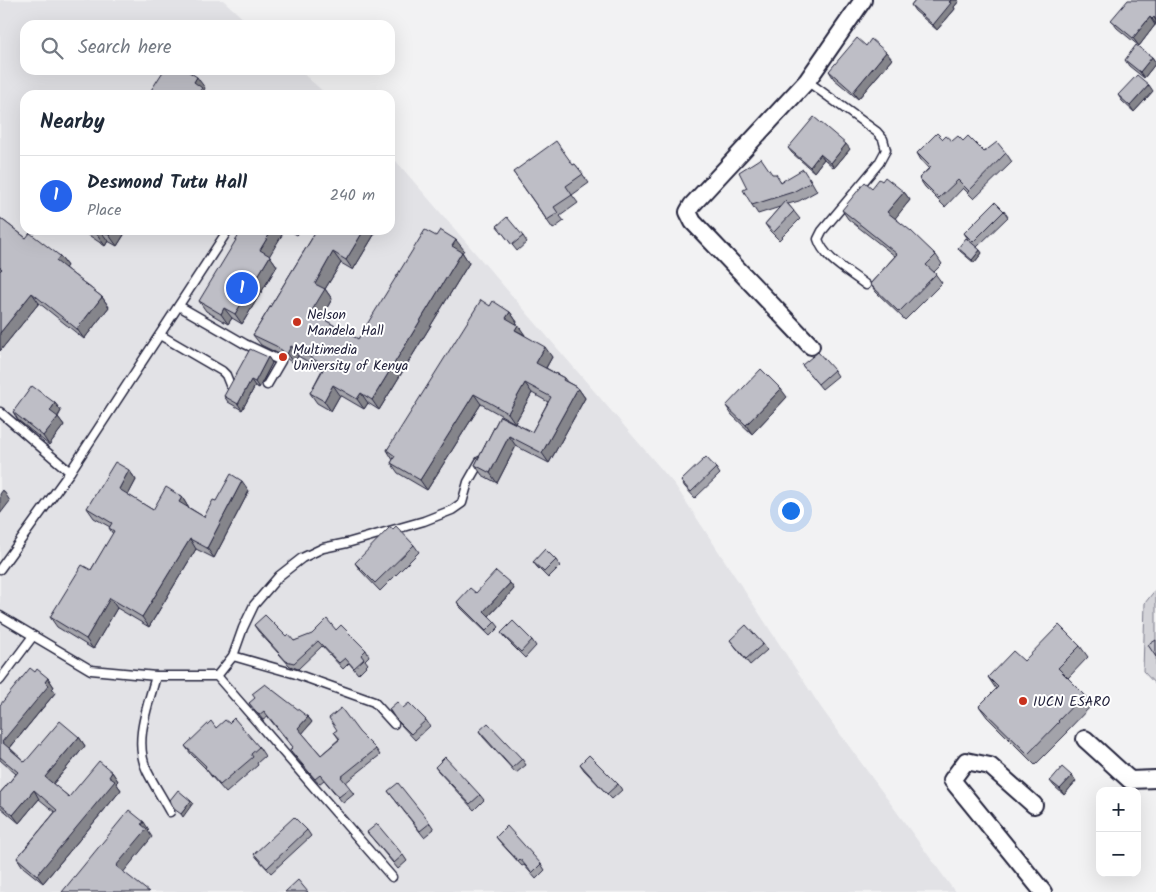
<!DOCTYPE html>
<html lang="en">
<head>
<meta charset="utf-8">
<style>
  body { margin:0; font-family:Kalam,sans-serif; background:#f2f2f3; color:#1f2937 }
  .controls { position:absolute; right:15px; bottom:15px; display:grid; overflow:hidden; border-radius:10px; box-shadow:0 5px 20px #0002 }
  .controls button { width:45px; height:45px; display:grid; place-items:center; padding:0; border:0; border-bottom:1px solid #e0e1e3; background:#fff; color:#1f2937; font:25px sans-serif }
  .you { position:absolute; left:790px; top:510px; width:18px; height:18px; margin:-12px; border:4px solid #fff; border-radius:50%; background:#1a73e8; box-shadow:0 0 0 8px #1a73e833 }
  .badge { display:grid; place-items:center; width:32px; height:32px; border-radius:50%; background:#2563eb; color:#fff; font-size:16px; font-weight:700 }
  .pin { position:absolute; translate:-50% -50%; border:2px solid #fff; box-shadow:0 1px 5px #0006 }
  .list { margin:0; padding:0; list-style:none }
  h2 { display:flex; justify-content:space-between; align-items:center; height:65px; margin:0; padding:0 20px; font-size:21px }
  h2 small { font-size:16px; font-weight:400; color:#747a83 }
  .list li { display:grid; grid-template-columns:32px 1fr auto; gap:15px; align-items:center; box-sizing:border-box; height:80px; padding:0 20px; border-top:1px solid #e0e1e3 }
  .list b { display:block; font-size:19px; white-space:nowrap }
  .list p { margin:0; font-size:16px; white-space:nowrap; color:#747a83 }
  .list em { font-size:16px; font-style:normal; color:#747a83 }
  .icon { flex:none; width:28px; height:28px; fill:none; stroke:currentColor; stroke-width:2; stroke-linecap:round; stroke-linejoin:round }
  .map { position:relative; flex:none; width:1156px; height:892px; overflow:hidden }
  .search { position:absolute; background:#fff; box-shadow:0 5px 20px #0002; left:20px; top:20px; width:375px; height:55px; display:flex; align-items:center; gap:12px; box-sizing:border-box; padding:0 18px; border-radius:15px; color:#747a83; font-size:19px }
  .panel { position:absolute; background:#fff; box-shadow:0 5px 20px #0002; left:20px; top:90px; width:375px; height:145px; border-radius:15px }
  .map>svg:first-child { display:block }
  .built { fill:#e2e2e6 }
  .green { fill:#d3d3d8; stroke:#7a7a8a }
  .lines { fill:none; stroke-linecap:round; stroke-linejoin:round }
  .service-casing { stroke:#22223b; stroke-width:11 }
  .minor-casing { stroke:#22223b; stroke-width:20 }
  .service { stroke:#fff; stroke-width:8 }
  .minor { stroke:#fff; stroke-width:16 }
  .wall { fill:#a3a3aa; stroke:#22223b }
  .shaded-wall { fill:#85858b; stroke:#22223b }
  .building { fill:#bebec6; stroke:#22223b }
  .poi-dot { fill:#c8321e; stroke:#fff; stroke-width:2 }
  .labels { text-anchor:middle; stroke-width:4; stroke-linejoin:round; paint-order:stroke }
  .poi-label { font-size:14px; fill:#22223b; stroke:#fff; text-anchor:start }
</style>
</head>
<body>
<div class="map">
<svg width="1156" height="892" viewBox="0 0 1156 892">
  <rect width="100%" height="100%" fill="#f2f2f3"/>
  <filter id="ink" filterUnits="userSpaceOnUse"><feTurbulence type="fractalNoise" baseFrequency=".02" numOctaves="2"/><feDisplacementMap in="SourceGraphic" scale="10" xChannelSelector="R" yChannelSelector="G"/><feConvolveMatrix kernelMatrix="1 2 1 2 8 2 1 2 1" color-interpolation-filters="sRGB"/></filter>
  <g filter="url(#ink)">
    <path class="built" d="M0 0H223L250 25H25V70H299L327 95H25V230H390V154L675 485 822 709 955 892H0Z"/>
    <path class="green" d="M1156 589V685L1143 671 1145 603Z"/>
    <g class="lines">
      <defs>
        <g id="service">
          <path d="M807 81 877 132 883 139 886 150 879 163 822 231 818 239C824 259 850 272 866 285"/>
          <path d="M179 306 245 344 281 361 267 385"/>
          <path d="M160 335 222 371 226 375 230 385"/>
          <path d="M0 412 70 472"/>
          <path d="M0 569 70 472 228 230"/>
          <path d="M0 616 91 670 156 676H217L392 877"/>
          <path d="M233 656 296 674 374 702 394 724"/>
          <path d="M156 676C148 706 133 741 147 771 154 785 163 799 170 812"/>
          <path d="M217 676 233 656 243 628 254 605 279 576 302 558 323 548 347 543 424 521 452 510 462 503 468 482 480 461"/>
          <path d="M0 680 33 636"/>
        </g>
        <g id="minor">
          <path d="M811 346 693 222 688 212 692 205 807 81 863 0"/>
          <path d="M1085 739 1130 780 1156 779"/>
          <path d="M1034 805 990 766 966 761 952 780 1043 892"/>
        </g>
      </defs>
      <use href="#service" class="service-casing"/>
      <use href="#minor" class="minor-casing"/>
      <use href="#service" class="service"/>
      <use href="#minor" class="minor"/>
    </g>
    <g class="wall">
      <path d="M915 0H958L959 1 954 7 955 9 937 30 915 11 911 5Z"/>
      <path d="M1156 0V25H1155L1139 46 1117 28 1111 20Z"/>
      <path d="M866 46 892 59 858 99 834 79 829 71Z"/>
      <path d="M1152 57 1156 63 1144 78 1129 66 1125 60Z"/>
      <path d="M1153 91 1134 112 1122 101 1118 95Z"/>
      <path d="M943 139 952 141H963L984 152 1006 153 1012 162 974 199 963 188 945 207 925 187 919 178 929 168 922 162 917 153Z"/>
      <path d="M788 148 850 149 834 168 824 159 814 172 792 153Z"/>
      <path d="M575 164 589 183 572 195 578 203 560 216 564 221 553 229 513 172 573 165Z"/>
      <path d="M772 174 782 182 809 177 817 191 799 201 788 204 800 219 779 240 770 231 765 224 780 207 758 214 752 205 747 188Z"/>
      <path d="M872 188 904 192 910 200 895 218 936 255 942 264 934 272 942 283 905 320 876 292 870 284 895 256 848 219 842 210Z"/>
      <path d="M1004 211 1008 217 977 247 982 253 974 263 960 251 958 248 968 239 964 233Z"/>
      <path d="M0 218 26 238 60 256 67 266 65 268 102 297 109 307 84 339 39 303 0 351Z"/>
      <path d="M497 226 523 236 527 242 517 251Z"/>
      <path d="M84 230H127L117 246 108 241 105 246 87 234Z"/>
      <path d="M285 230 269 255 277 266 242 324 232 318 228 324 206 311 199 301Z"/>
      <path d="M289 230H300L297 235Z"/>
      <path d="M317 230H377L353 270 341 263 325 289 332 299 321 318 358 339 436 236 464 250 462 252 469 263 379 410 368 403 364 409 340 395 331 411 317 403 310 393 322 370 298 356 294 364 283 356 261 345 253 335Z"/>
      <path d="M490 306 510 312 517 322 516 324 524 335 552 357 546 368 564 378 567 382 578 388 585 398 549 463 516 446 497 483 482 475 475 465 500 416 532 432 548 402 532 393 515 423 481 404 427 490 398 473 391 463 393 460 387 450Z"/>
      <path d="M268 357 272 363 259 388 255 386 242 410 228 402 224 396Z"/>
      <path d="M802 365 834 370 838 376 822 389Z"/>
      <path d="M787 397 752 434 732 415 726 406Z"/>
      <path d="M55 403 61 411 58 417 64 425 49 445 18 420 13 412Z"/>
      <path d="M716 468 720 474 695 498 685 487 681 481Z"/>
      <path d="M129 470 136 480 128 495 153 510 182 497 188 507 204 517 216 501 249 491 214 558 196 549 149 627 117 608 93 649 57 627 50 617 91 570 113 534 109 528 110 527 94 518 87 508Z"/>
      <path d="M414 545 419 552 380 591 360 570 355 563Z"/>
      <path d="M556 560 560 566 548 578 537 567 533 562Z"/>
      <path d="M510 583 514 589 489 616 495 622 499 627 490 636 461 608 457 602 476 593Z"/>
      <path d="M254 625 286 636 294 641 336 630 366 650 369 656 365 660 368 664 358 674 349 663 343 669 322 646 298 669 290 666 258 631Z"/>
      <path d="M501 633 532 640 536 646 525 658 505 638Z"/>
      <path d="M730 640 763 644 767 650 750 665Z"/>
      <path d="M1080 646 1088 657 1068 678 1084 694 1092 705 1066 732 1067 733 1035 765 987 717 979 706 996 689 988 677 1024 661Z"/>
      <path d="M48 678 54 687 52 689 55 693 10 748 25 762 79 737 85 746 53 784 69 797 112 772 118 781 116 783 121 790 43 883 23 867 17 858 55 812 39 799 19 823 0 807V793L16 774 0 760V705Z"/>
      <path d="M249 703 308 717 312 722 302 733 321 755 339 739 334 732H359L376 749 380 755 345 783 354 794 343 803 324 780 319 784 293 755 290 750 292 747 268 717 263 720Z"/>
      <path d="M403 708 426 720 430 726 415 740 400 724 389 709Z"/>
      <path d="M229 723 259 747 265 756 257 763 258 765 226 793 211 776 206 769 191 754 185 746 216 728Z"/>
      <path d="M479 731 522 759 526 765 516 773 483 737Z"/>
      <path d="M580 764 618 784 622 790 612 799 584 770Z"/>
      <path d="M435 767 480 795 484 800 474 810 439 772Z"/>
      <path d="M1050 781H1076L1064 795 1054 786Z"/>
      <path d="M388 791 430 823 434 829 424 837Z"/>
      <path d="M307 830 311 836 271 873 258 859 254 854Z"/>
      <path d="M367 832 403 855 407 861 398 869Z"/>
      <path d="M496 837 541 864 545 870 536 879 524 865 522 866 500 842Z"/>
    </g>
    <g class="shaded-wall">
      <path d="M951 0H958L959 1 954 7 955 9 937 30 933 25Z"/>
      <path d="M1150 17 1155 25 1139 46 1133 38Z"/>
      <path d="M1154 17 1156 21V24L1152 19Z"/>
      <path d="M886 52 892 59 858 99 853 92Z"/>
      <path d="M1152 57 1156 63 1144 78 1140 72Z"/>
      <path d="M197 77 205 88 204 90 207 95H197L194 82Z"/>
      <path d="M1149 85 1153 91 1134 112 1130 106Z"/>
      <path d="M846 144 850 149 834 168 831 163Z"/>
      <path d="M820 154 824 159 814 172 810 167Z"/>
      <path d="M904 192 910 200 893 221 887 212Z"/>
      <path d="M100 230 108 241 105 246 97 234Z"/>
      <path d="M112 230H127L117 246 109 235Z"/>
      <path d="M272 230H285L267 260 260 250Z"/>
      <path d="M294 230H300L297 235Z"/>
      <path d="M364 230H377L353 270 346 260Z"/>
      <path d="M456 240 464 250 459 257 452 246Z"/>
      <path d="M980 250 982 253 974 263 972 260Z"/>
      <path d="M333 252 341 263 325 289 332 299 319 322 311 312 315 284Z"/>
      <path d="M462 252 469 263 379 410 372 400Z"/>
      <path d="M60 256 67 266 63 271 56 261Z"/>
      <path d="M270 256 277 266 242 324 235 314Z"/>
      <path d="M32 293 39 303 0 351V333Z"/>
      <path d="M102 297 109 307 84 339 77 329Z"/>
      <path d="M224 308 232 318 228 324 221 314Z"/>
      <path d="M510 312 517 322 513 328 506 318Z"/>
      <path d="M518 325 525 335 515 330Z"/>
      <path d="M291 346 298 356 294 364 287 354Z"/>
      <path d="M545 347 552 357 543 373 536 363Z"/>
      <path d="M268 357 272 363 259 388 255 382Z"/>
      <path d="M251 380 255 386 242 410 238 404Z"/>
      <path d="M525 383 532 393 515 423 508 413Z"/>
      <path d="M333 385 340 395 331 411 324 401Z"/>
      <path d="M578 388 585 398 549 463 542 453Z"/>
      <path d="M781 389 787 397 752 434 746 425Z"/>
      <path d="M361 393 368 403 364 409 357 399Z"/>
      <path d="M474 394 481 404 427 490 420 480Z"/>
      <path d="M55 403 61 411 56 419 50 411Z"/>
      <path d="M58 417 64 425 49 445 43 436Z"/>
      <path d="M509 436 516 446 497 483 490 473Z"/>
      <path d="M129 470 136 480 126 499 119 489Z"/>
      <path d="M242 481 249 491 214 558 207 548Z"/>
      <path d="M3 490 10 501 0 514V494Z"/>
      <path d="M182 497 188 507 186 512 179 502Z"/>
      <path d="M190 539 196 549 149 627 142 617Z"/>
      <path d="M510 583 514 589 488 617 484 611Z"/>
      <path d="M110 598 117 608 93 649 86 639Z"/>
      <path d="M48 678 54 687 52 689 55 693 8 750 2 742Z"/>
      <path d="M308 717 312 722 302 734 298 728Z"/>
      <path d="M79 737 85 746 51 786 45 777Z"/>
      <path d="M112 772 118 781 116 783 121 790 43 883 37 875Z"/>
      <path d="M1072 776 1076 781 1064 795 1060 789Z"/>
      <path d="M34 790 39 799 19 823 13 815Z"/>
      <path d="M191 801 193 803 183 817 181 814Z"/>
      <path d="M144 822 149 830 148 831 152 837 122 874 116 866Z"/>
    </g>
    <g class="building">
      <path d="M915 0H951L949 2 951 3 933 25 911 5Z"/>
      <path d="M1128 0H1156V20L1154 17 1152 19 1150 17 1133 38 1111 20Z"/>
      <path d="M857 38 866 46 871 39 886 52 853 92 829 71Z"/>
      <path d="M1136 45 1152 57 1140 72 1125 60Z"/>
      <path d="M164 70H173L174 71 175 70H186L197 77 194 82 202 88 197 95H148Z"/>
      <path d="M1137 75 1149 85 1130 106 1118 95Z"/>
      <path d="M814 117 846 144 831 163 820 154 810 167 788 148Z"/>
      <path d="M937 133 943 139 946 136 952 141 958 136 963 141 968 136 984 152 997 142 1006 153 969 191 958 180 939 198 919 178 931 167 917 153Z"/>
      <path d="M556 141 573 165 575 164 583 174 566 186 572 195 554 207 558 213 547 220 513 172Z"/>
      <path d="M761 158 772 174H776L781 182 803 169 811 182 793 192 752 205 743 190 747 188 739 172Z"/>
      <path d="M885 177 904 192 887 212 911 231 936 255 926 265 936 274 899 312 870 284 897 254 842 210 865 182 872 188 879 179 882 181Z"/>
      <path d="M785 201 794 211 774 232 765 224Z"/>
      <path d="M995 202 1004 211 973 242 964 233Z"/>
      <path d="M507 217 523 236 512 245 497 226Z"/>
      <path d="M0 218 26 238 30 233 60 256 56 261 102 297 77 329 32 293 0 333V271L2 269 0 267Z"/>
      <path d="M90 230H100L97 234Z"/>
      <path d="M101 230H112L109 235Z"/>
      <path d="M242 230H272L260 250 270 256 235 314 224 308 221 314 199 301Z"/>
      <path d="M317 230H364L346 260 333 252 315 284 325 289 311 312 358 339 425 230 436 236 440 230 456 240 452 246 462 252 372 400 361 393 357 399 333 385 324 401 310 393 325 366 291 346 287 354 276 346 253 335Z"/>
      <path d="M966 238 980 250 972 260 958 248Z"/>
      <path d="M481 300 490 306 493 301 510 312 506 318 518 325 515 330 545 347 536 363 564 378 563 380 578 388 542 453 509 436 490 473 475 465 500 416 532 432 551 397 525 383 508 413 474 394 420 480 391 463 395 456 387 450Z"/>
      <path d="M250 349 268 357 255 382 251 380 238 404 224 396Z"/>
      <path d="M818 352 834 370 818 384 802 365Z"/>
      <path d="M761 369 781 389 746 425 726 406Z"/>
      <path d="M32 386 55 403 50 411 58 417 43 436 13 412Z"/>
      <path d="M706 457 716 468 691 492 681 481Z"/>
      <path d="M115 462 129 470 119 489 153 510 166 487 182 497 179 502 204 517 213 500 216 501 231 474 242 481 207 548 190 539 142 617 110 598 86 639 50 617 82 565 91 570 114 531 109 528 112 523 87 508Z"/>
      <path d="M396 526 414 545 375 583 355 563 390 527 393 529Z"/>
      <path d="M545 549 556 560 544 572 533 562Z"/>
      <path d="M496 571 510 583 484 611 495 622 486 631 457 602 470 588 476 593Z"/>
      <path d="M265 615 286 636 288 634 294 641 312 634 327 619 336 630 341 625 366 650 361 655 364 659 354 668 345 658 339 663 318 641 294 663 286 661 254 625Z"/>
      <path d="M513 621 532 640 521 652 501 633Z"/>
      <path d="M746 625 763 644 746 659 730 640Z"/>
      <path d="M1059 625 1080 646 1058 668 1084 694 1058 721 1059 722 1028 754 979 706 998 687 988 677 1013 651 1024 661Z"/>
      <path d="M1156 640V657L1148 645Z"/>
      <path d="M30 668 35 672 37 669 48 678 45 682 49 685 2 742 25 762 60 721 79 737 45 777 69 797 99 761 112 772 109 777 115 781 37 875 17 858 57 810 34 790 13 815 0 804V793L18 772 0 757V705Z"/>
      <path d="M265 684 308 717 298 728 321 755 340 739 334 732 337 730 329 718 341 708 359 732 376 749 341 777 350 788 339 797 320 775 315 779 290 750 293 747 264 711 259 715 249 703 255 698 252 694Z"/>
      <path d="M397 702 403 708 409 703 426 720 411 734 395 718 389 709Z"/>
      <path d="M234 718 259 747 251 754 253 757 220 785 205 768 206 766 185 746 211 721 216 728 225 720 229 723Z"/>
      <path d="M488 723 522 759 512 768 479 731Z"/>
      <path d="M589 755 618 784 607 794 580 764Z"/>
      <path d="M445 757 480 795 470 804 435 767Z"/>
      <path d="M1062 767 1072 776 1060 789 1050 781Z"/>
      <path d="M398 783 430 823 420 831 388 791Z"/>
      <path d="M178 790 191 801 181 814 174 809 170 800Z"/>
      <path d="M129 810 144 822 141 824 147 829 116 866 149 892H62Z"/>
      <path d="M294 817 307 830 267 868 254 854Z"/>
      <path d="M377 824 403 855 394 863 367 832Z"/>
      <path d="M507 826 541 864 532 873 520 859 518 861 496 837Z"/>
      <path d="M298 880 308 892H285Z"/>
    </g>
  </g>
  <g class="poi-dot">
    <circle cx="297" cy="322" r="5"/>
    <circle cx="283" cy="357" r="5"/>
    <circle cx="1023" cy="701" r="5"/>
  </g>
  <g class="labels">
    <g class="poi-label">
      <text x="307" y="319">Nelson<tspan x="307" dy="16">Mandela Hall</tspan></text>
      <text x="293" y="354">Multimedia<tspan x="293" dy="16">University of Kenya</tspan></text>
      <text x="1033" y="706">IUCN ESARO</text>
    </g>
  </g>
</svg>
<div class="controls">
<button>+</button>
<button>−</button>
</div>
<div class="you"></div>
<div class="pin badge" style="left:242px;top:288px">1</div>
<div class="search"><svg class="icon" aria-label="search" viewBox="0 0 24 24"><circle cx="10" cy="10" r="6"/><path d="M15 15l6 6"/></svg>Search here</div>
<section class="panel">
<h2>Nearby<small></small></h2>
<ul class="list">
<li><span class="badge">1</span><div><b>Desmond Tutu Hall</b><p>Place</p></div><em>240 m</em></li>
</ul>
</section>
</div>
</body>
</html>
